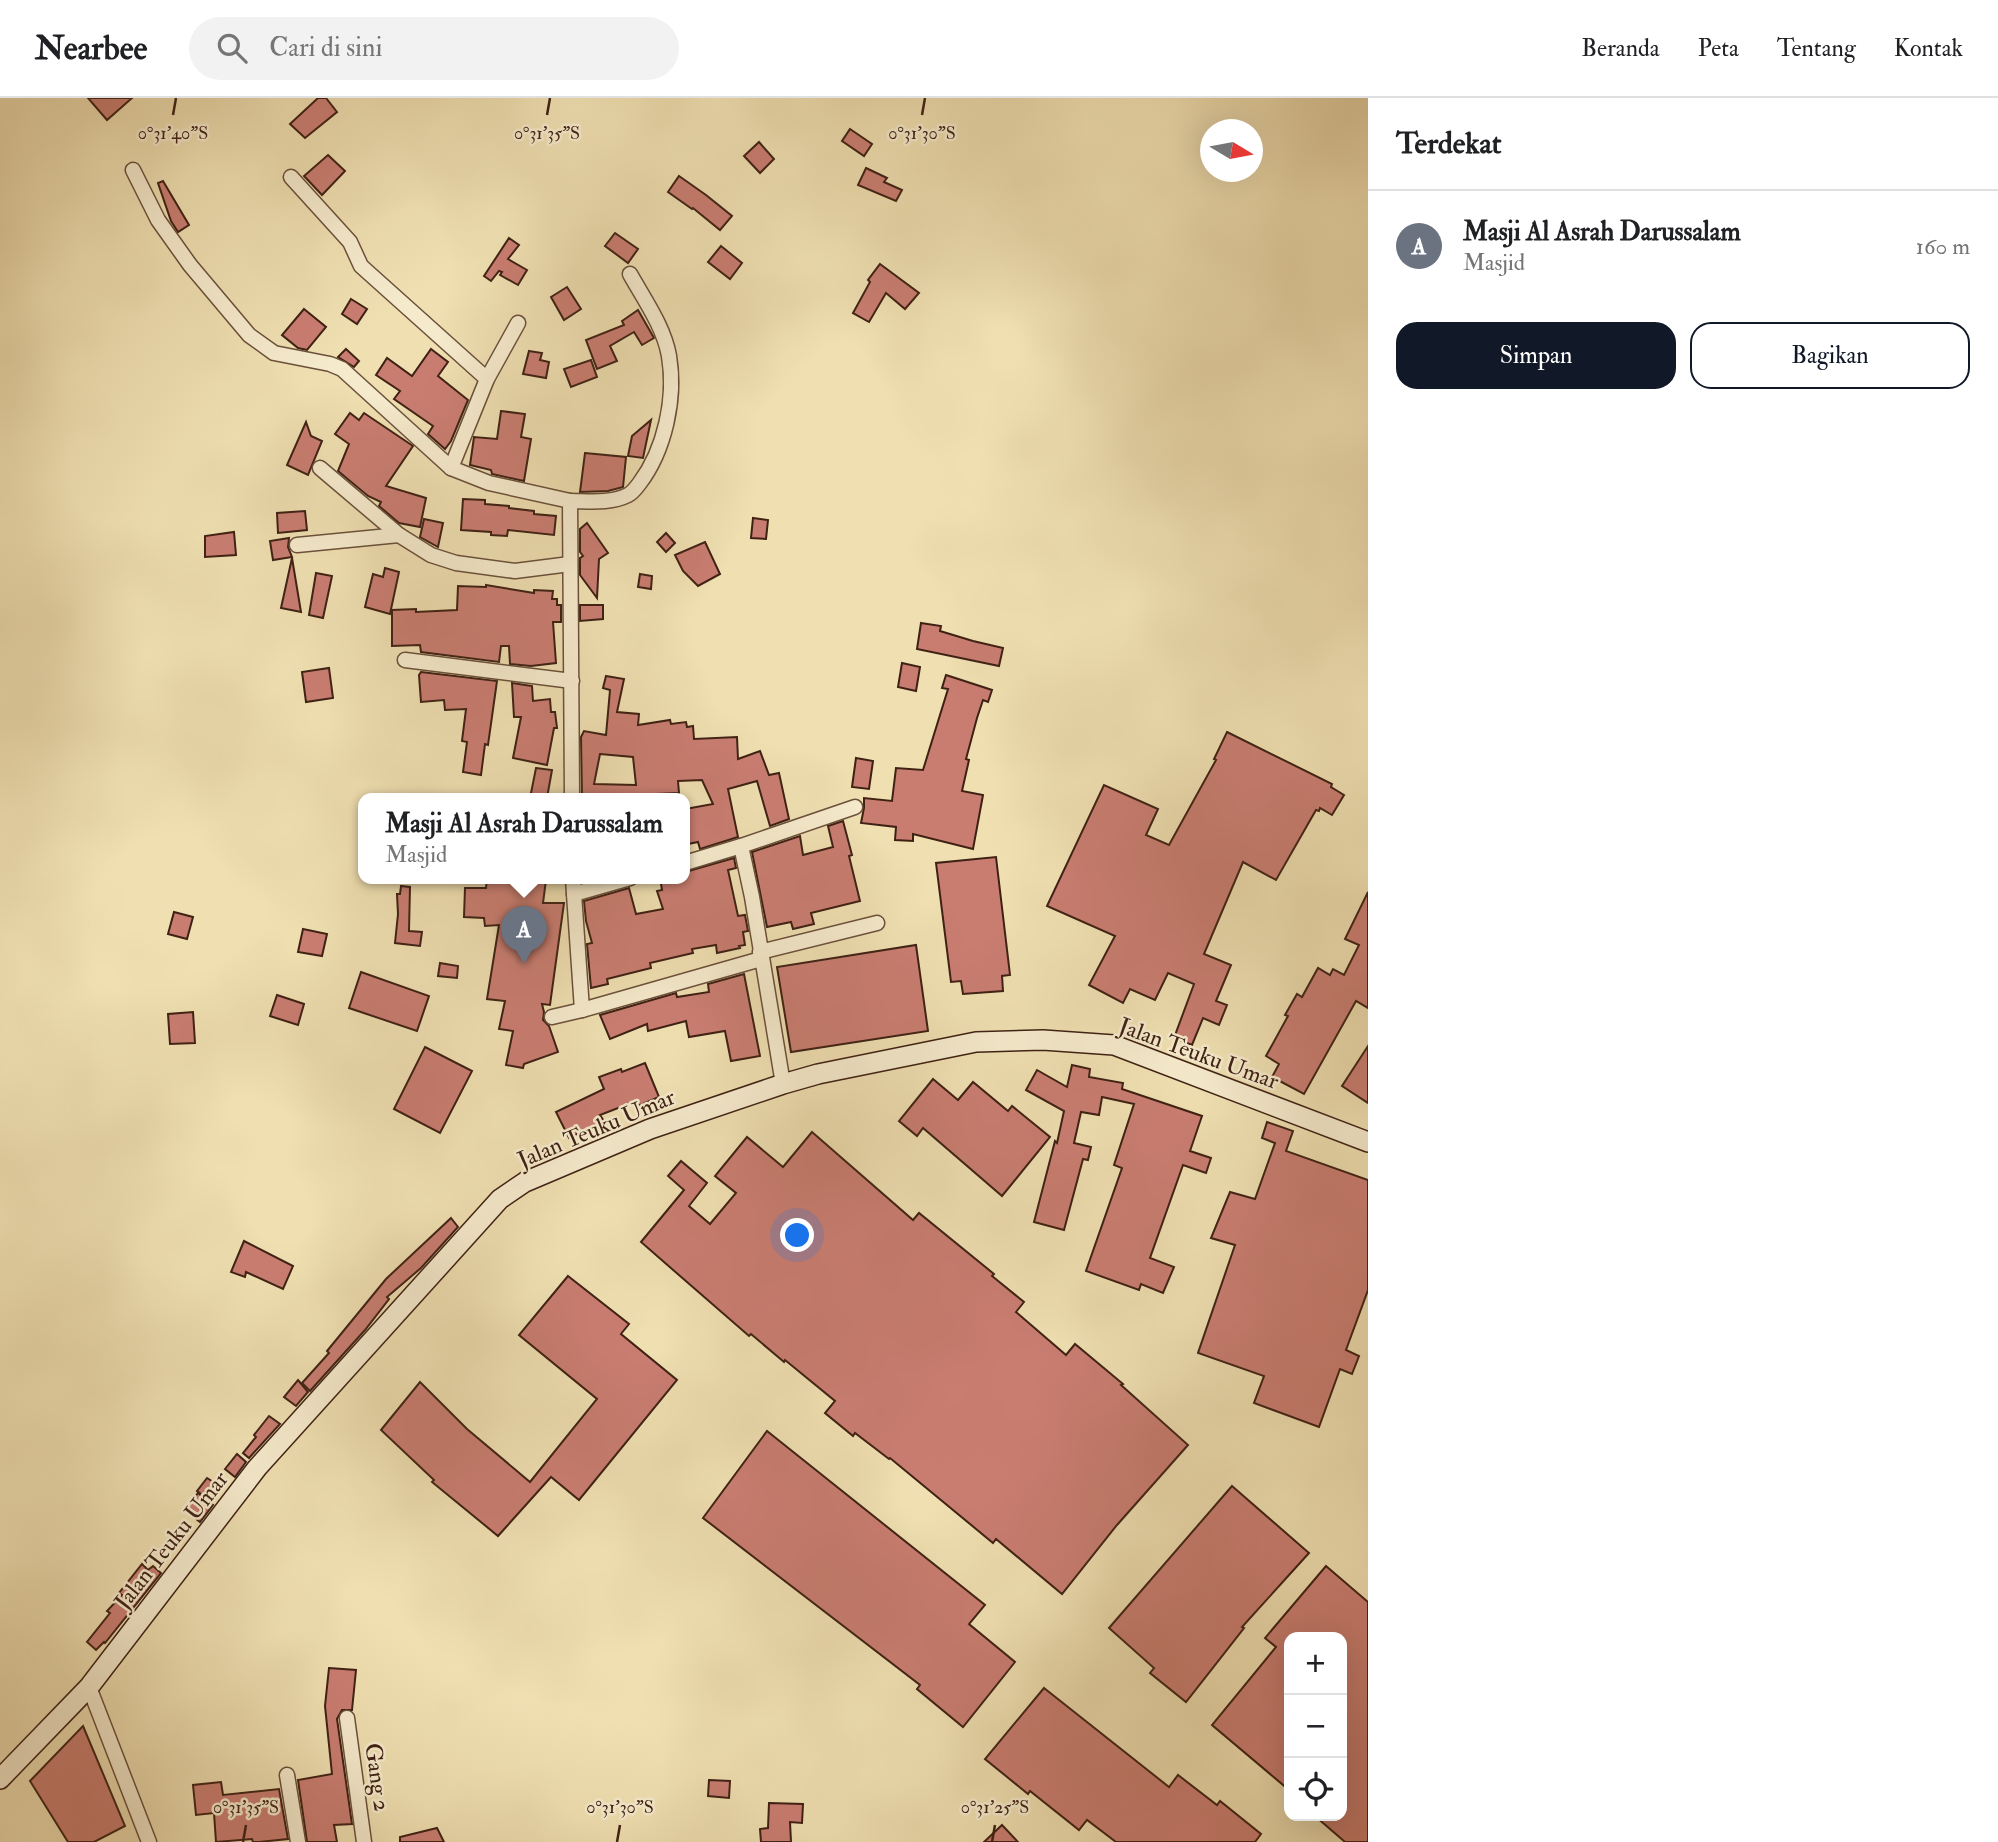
<!DOCTYPE html>
<html lang="id">
<head>
<meta charset="utf-8">
<style>
  body { margin:0; font-family:"IM FELL Double Pica",serif; background:#f2f2f2; color:#202124 }
  .controls { position:absolute; right:21px; bottom:21px; display:grid; overflow:hidden; border-radius:14px; box-shadow:0 7px 28px #0002 }
  .controls button { width:63px; height:63px; display:grid; place-items:center; padding:0; border:0; border-bottom:2px solid #e0e0e0; background:#fff; color:#202124; font:35px sans-serif }
  .compass { position:absolute; left:1200px; top:21px; width:63px; height:63px; border-radius:50%; background:#fff; box-shadow:0 7px 28px #0002; rotate:100deg }
  .you { position:absolute; left:798px; top:1138px; width:24px; height:24px; margin:-18px; border:5px solid #fff; border-radius:50%; background:#1a73e8; box-shadow:0 0 0 10px #1a73e833 }
  .badge { display:grid; place-items:center; width:46px; height:46px; border-radius:50%; background:#111827; color:#fff; font-size:23px; font-weight:700 }
  .pin { position:absolute; translate:-50% -58px; filter:drop-shadow(0 2px 4px #0008) }
  .pin::after { content:''; position:absolute; top:37px; width:24px; height:21px; background:inherit; clip-path:polygon(0 0,100% 0,50% 100%) }
  .popup { position:absolute; left:358px; top:695px; width:332px; height:91px; box-sizing:border-box; display:grid; place-content:center; border-radius:14px; background:#fff; filter:drop-shadow(0 2px 5px #0005); font-size:23px; white-space:nowrap; color:#757577 }
  .popup b { font-size:26px; color:#202124 }
  .popup::after { content:''; position:absolute; left:50%; top:100%; margin-left:-14px; border:14px solid transparent; border-top-color:#fff }
  .list { margin:0; padding:0; list-style:none }
  h2 { display:flex; justify-content:space-between; align-items:center; height:91px; margin:0; padding:0 28px; font-size:30px }
  h2 small { font-size:23px; font-weight:400; color:#757577 }
  .list li { display:grid; grid-template-columns:46px 1fr auto; gap:21px; align-items:center; box-sizing:border-box; height:112px; padding:0 28px; border-top:2px solid #e0e0e0 }
  .list b { display:block; font-size:26px; white-space:nowrap }
  .list p { margin:0; font-size:23px; white-space:nowrap; color:#757577 }
  .list em { font-size:23px; font-style:normal; color:#757577 }
  .actions { display:flex; gap:14px; padding:21px 28px }
  .actions a { flex:1; padding:16px 0; border:2px solid #111827; border-radius:21px; text-align:center; font-size:24px; color:#111827 }
  .actions .main { background:#111827; color:#fff }
  .icon { flex:none; width:38px; height:38px; fill:none; stroke:currentColor; stroke-width:2; stroke-linecap:round; stroke-linejoin:round }
  .map { position:relative; flex:none; width:1368px; height:1744px; overflow:hidden }
  header { display:flex; align-items:center; gap:42px; box-sizing:border-box; height:98px; padding:0 35px; background:#fff; border-bottom:2px solid #e0e0e0 }
  header strong { font-size:33px }
  nav { display:flex; gap:38px; margin-inline-start:auto; font-size:24px }
  .search { width:490px; height:63px; background:#f2f2f2; display:flex; align-items:center; gap:18px; box-sizing:border-box; padding:0 24px; border-radius:38px; color:#757577; font-size:26px }
  main { display:flex }
  aside { flex:1; background:#fff }
  .map>svg:first-child { display:block }
  .building { fill:#c97d71; stroke:#3f2114; stroke-width:2; fill-rule:evenodd }
  .lines { fill:none; stroke-linecap:round; stroke-linejoin:round }
  .minor-casing { stroke:#6b503b; stroke-width:17 }
  .secondary-casing { stroke:#3f2114; stroke-width:22 }
  .minor { stroke:#f5eacc; stroke-width:14 }
  .secondary { stroke:#f5eacc; stroke-width:19 }
  .ticks { fill:none; stroke:#3f2114; stroke-width:2.5 }
  .labels { text-anchor:middle; stroke-width:5; stroke-linejoin:round; paint-order:stroke }
  .street-label { font-size:23px; fill:#3f2114; stroke:#f5eacc }
  .ticks-label { font-size:18px; text-anchor:middle; fill:#3f2114; stroke:#f5eacc; stroke-width:5; stroke-linejoin:round; paint-order:stroke }
</style>
</head>
<body>
<header>
<strong>Nearbee</strong>
<div class="search"><svg class="icon" aria-label="search" viewBox="0 0 24 24"><circle cx="10" cy="10" r="6"/><path d="M15 15l6 6"/></svg>Cari di sini</div>
<nav><a>Beranda</a><a>Peta</a><a>Tentang</a><a>Kontak</a></nav>
</header>
<main>
<div class="map">
<svg width="1368" height="1744" viewBox="0 0 1368 1744">
  <rect width="100%" height="100%" fill="#efdfb1"/>
  <filter id="stains"><feTurbulence type="fractalNoise" baseFrequency=".00286" numOctaves="4"/><feColorMatrix values="0 0 0 0 .2 0 0 0 0 .09 0 0 0 0 .02 0 0 0 .5 -.17"/></filter>
  <radialGradient id="worn" r=".72"><stop offset=".6" stop-color="#630" stop-opacity="0"/><stop offset="1" stop-color="#630" stop-opacity=".3"/></radialGradient>
  <g class="building">
    <path d="M88 0H132L107 22Z"/>
    <path d="M318 0H326L337 14 305 40 290 26Z"/>
    <path d="M850 31 872 46 864 58 842 43Z"/>
    <path d="M759 44 774 61 760 75 744 58Z"/>
    <path d="M328 57 345 73 322 97 304 78Z"/>
    <path d="M866 70 887 80 884 84 902 92 896 103 858 87Z"/>
    <path d="M679 78 706 97 732 118 720 132 693 110 692 111 668 94Z"/>
    <path d="M163 83 189 127 178 134 171 123 158 85Z"/>
    <path d="M615 135 638 151 628 165 605 148Z"/>
    <path d="M509 140 519 147 508 161 527 172 518 187 500 177 502 174 499 173 491 183 484 178Z"/>
    <path d="M721 148 742 165 730 181 708 164Z"/>
    <path d="M880 166 919 195 905 211 886 195 869 224 853 215 870 184 868 182Z"/>
    <path d="M567 189 581 211 564 222 551 199Z"/>
    <path d="M351 201 367 211 357 226 342 216Z"/>
    <path d="M304 211 326 229 307 252 298 250 282 237Z"/>
    <path d="M638 212 654 240 642 247 634 234 610 248 617 263 597 271 586 242 624 227 622 223Z"/>
    <path d="M346 251 359 263 354 269 338 259Z"/>
    <path d="M431 251 448 264 438 278 468 302 451 343 445 351 428 336 433 328 394 301 400 293 376 277 387 260 412 278Z"/>
    <path d="M529 253 542 255 540 262 549 264 546 280 523 276Z"/>
    <path d="M591 262 597 279 571 289 564 271Z"/>
    <path d="M501 313 525 316 521 339 531 341 524 383 492 376 491 372 470 367 474 339 497 341Z"/>
    <path d="M350 315 359 322 364 315 413 348 386 388 426 400 420 429 399 425 379 408 381 404 368 398 338 373 349 346 335 336Z"/>
    <path d="M651 322 643 360 628 358 632 338Z"/>
    <path d="M306 324 311 338 322 343 308 377 287 367Z"/>
    <path d="M585 355 626 359 623 389 608 393 580 394Z"/>
    <path d="M463 401 485 402V406L509 408V410L534 413V416L556 418 554 437 508 432 507 438 491 437V434L461 432Z"/>
    <path d="M305 413 307 432 278 435 277 415Z"/>
    <path d="M753 420 768 422 766 441 751 440Z"/>
    <path d="M424 421 443 425 438 449 420 439Z"/>
    <path d="M587 425 608 455 599 461 597 500 580 477V460L583 458 580 454V431Z"/>
    <path d="M234 434 236 457 205 459V438Z"/>
    <path d="M666 435 675 445 666 454 657 444Z"/>
    <path d="M289 440 288 449 292 459 273 462 270 443Z"/>
    <path d="M705 444 720 476 698 488 683 473 675 457Z"/>
    <path d="M292 460 301 514 281 510Z"/>
    <path d="M385 470 399 474 390 516 365 509 373 476 383 479Z"/>
    <path d="M316 475 332 478 323 520 309 517Z"/>
    <path d="M640 476 652 478 651 491 638 489Z"/>
    <path d="M486 487 534 495V492L553 493 552 501H557V507H561V524H553L556 565 531 568 510 566 509 548H501L499 564 421 554 420 547 392 548V512L416 511V514L457 512 458 488 486 489Z"/>
    <path d="M580 507H603V521L580 523Z"/>
    <path d="M921 525 941 528 940 533 973 543 1003 550 999 568 917 551Z"/>
    <path d="M902 565 920 569 916 593 898 589Z"/>
    <path d="M329 570 333 600 306 604 302 574Z"/>
    <path d="M421 574 497 583 488 647 485 646 481 677 463 674 467 644 462 643 466 611 445 612 444 602 421 604 419 577Z"/>
    <path d="M946 577 992 592 988 604 983 602 977 620 966 661 969 662 962 693 983 697 973 751 913 736V743L895 742 896 729 861 725 864 710V700L892 703 896 670 923 672 948 591 942 590Z"/>
    <path d="M606 578 624 581 617 614 639 616 638 627 670 622 671 626 686 624 687 629 693 628 694 641 737 639 738 661 760 653 769 677 779 675 789 721 770 728 757 683 728 691 738 739 700 751 698 744 688 746 685 711 713 706 702 682 678 683 679 695 657 696 658 700H582L581 639 584 633 606 637 610 592 603 590ZM600 656 633 659 636 687 594 686Z"/>
    <path d="M512 585 532 588 533 603 550 601 551 614H555L557 630H554L547 667 513 660 521 619H514Z"/>
    <path d="M1227 634 1332 686 1331 689 1344 697 1332 717 1320 710 1319 713 1316 712 1276 782 1243 764 1204 856 1231 867 1216 903 1227 907 1219 927 1203 920 1192 947 1174 940 1194 886 1168 875 1155 902 1130 891 1123 905 1089 887 1115 838 1047 808 1104 687 1158 711 1146 737 1169 747 1216 662 1214 661Z"/>
    <path d="M856 660 873 663 869 691 852 689Z"/>
    <path d="M536 670 552 672 547 700H530Z"/>
    <path d="M843 723 852 757 849 758 860 803 811 815 814 826 793 831 791 824 767 829 752 754 800 738 803 757 833 749 828 728Z"/>
    <path d="M996 759 1010 877 1002 878 1003 893 963 896 961 883 951 884 936 765Z"/>
    <path d="M734 760 736 770 728 772 738 818 745 817 748 833 743 834 745 847 739 848 740 850 717 855 716 847 692 851 693 855 650 865 651 870 607 881 608 886 591 890 587 846 592 845 586 823 584 803 629 790 636 816 663 811 657 793 662 792 660 780H685V774Z"/>
    <path d="M487 780 546 782 543 805H564L550 907 542 906 544 914 543 922 549 928 558 954 524 966 523 970 506 967 513 933 499 931 505 903 487 901 499 827 485 828 484 820 464 819 465 790H486Z"/>
    <path d="M401 788 410 789 409 833 422 834 420 848 395 845 398 816 397 796H400Z"/>
    <path d="M1368 794V910L1356 903 1304 996 1272 979 1279 966 1266 958 1288 918 1285 917 1297 896 1302 899 1318 870 1330 877 1333 871 1344 877 1359 847 1345 841Z"/>
    <path d="M174 814 193 819 187 841 168 836Z"/>
    <path d="M303 831 327 836 322 858 298 854Z"/>
    <path d="M916 847 928 933 791 954 777 869Z"/>
    <path d="M440 865 458 868 457 880 438 878Z"/>
    <path d="M361 874 429 898 417 933 349 910Z"/>
    <path d="M744 876 760 958 731 963 725 933 689 939 686 923 648 933 647 926 610 941 600 917 676 895 677 899 709 894 708 886Z"/>
    <path d="M277 897 304 906 298 927 270 918Z"/>
    <path d="M193 914 195 945 170 946 168 916Z"/>
    <path d="M1368 948V1005L1342 988Z"/>
    <path d="M425 949 472 973 440 1035 394 1011Z"/>
    <path d="M645 965 659 999 638 1008 636 1003 600 1017 604 1023 569 1040 556 1014 604 991 599 979 621 971 622 974Z"/>
    <path d="M1072 967 1090 971 1089 979 1123 985 1122 991 1202 1018 1190 1053 1211 1060 1206 1075 1183 1067 1150 1160 1174 1169 1163 1195 1141 1186 1139 1192 1086 1173 1122 1070 1114 1067 1134 1006 1102 999 1099 1017 1081 1014 1074 1045 1091 1049 1088 1062 1083 1061 1064 1132 1034 1124 1055 1043 1057 1045 1064 1013 1026 992 1037 972 1067 989Z"/>
    <path d="M933 981 958 1002 973 984 1008 1013 1012 1008 1050 1039 1002 1098 923 1030 917 1038 899 1023Z"/>
    <path d="M1267 1024 1293 1033 1286 1053 1368 1082V1192L1346 1252 1359 1258 1352 1276 1340 1271 1319 1329 1254 1305 1264 1278 1198 1255 1235 1147 1211 1140 1230 1094 1255 1101 1275 1045 1262 1040Z"/>
    <path d="M812 1034 913 1122 919 1115 994 1176 992 1178 1024 1204 1016 1214 1066 1257 1075 1246 1123 1286 1121 1287 1188 1347 1117 1427 1062 1496 996 1441 993 1445 890 1360 889 1361 855 1335 853 1338 825 1315 835 1303 785 1262 784 1264 751 1236 749 1238 641 1144 684 1092 668 1078 681 1063 707 1085 689 1108 710 1126 736 1095 715 1078 747 1039 783 1069Z"/>
    <path d="M451 1120 458 1129 421 1170 387 1199 389 1201 365 1232 310 1293 302 1285 329 1255 327 1253 386 1181Z"/>
    <path d="M244 1143 293 1168 283 1191 246 1174 245 1179 231 1174Z"/>
    <path d="M568 1178 629 1226 621 1236 677 1282 579 1402 551 1379 498 1438 432 1384 434 1382 381 1332 420 1284 467 1331 530 1384 597 1301 519 1237Z"/>
    <path d="M298 1282 308 1294 296 1308 284 1299Z"/>
    <path d="M269 1318 280 1326 249 1360 243 1355 256 1339 254 1337Z"/>
    <path d="M767 1333 985 1507 969 1526 1015 1564 963 1629 917 1591 920 1587 703 1420Z"/>
    <path d="M237 1356 246 1364 235 1379 225 1371Z"/>
    <path d="M207 1380 218 1387 208 1401 197 1393Z"/>
    <path d="M1232 1388 1309 1455 1242 1529 1244 1530 1186 1604 1150 1575 1154 1570 1109 1530Z"/>
    <path d="M198 1395 213 1407 200 1424 185 1412Z"/>
    <path d="M142 1466 148 1472 153 1468 161 1475 105 1545 104 1544 96 1552 87 1544 110 1515 107 1513 122 1497 119 1495Z"/>
    <path d="M1326 1468 1368 1504V1744H1345L1315 1718H1342V1539H1289V1692L1212 1627 1276 1549 1265 1540Z"/>
    <path d="M329 1570 356 1572 352 1612H342L337 1621 352 1726 334 1727 337 1744H307L298 1682 332 1676 325 1608Z"/>
    <path d="M1044 1590 1169 1689 1178 1677 1217 1707 1220 1703 1261 1736 1255 1744H1116L1087 1722 1079 1732 1030 1693 1028 1696 985 1661Z"/>
    <path d="M83 1628 125 1728 94 1744H68L30 1683Z"/>
    <path d="M709 1682 730 1683 729 1700 708 1698Z"/>
    <path d="M221 1684 223 1697 279 1691 288 1741 259 1744H253L252 1741 216 1744 214 1715 196 1717 193 1687Z"/>
    <path d="M769 1705 803 1706 802 1725 790 1724 791 1744H761L760 1731 768 1730Z"/>
    <path d="M1002 1727 1018 1744H984Z"/>
    <path d="M437 1730 444 1744H400V1739Z"/>
  </g>
  <g class="lines">
    <defs>
      <g id="minor">
        <path d="M133 72 158 122 190 167 249 237 274 255 330 266 342 271 451 370 489 385 570 403 572 700"/>
        <path d="M291 79 350 144 361 168 487 281"/>
        <path d="M320 370 399 437 431 457 456 465 515 473 570 466"/>
        <path d="M451 370 487 281 518 225"/>
        <path d="M570 403C588 403 610 406 628 397 632 395 636 390 639 386 665 352 676 300 669 258 664 229 644 201 630 176"/>
        <path d="M297 447 399 437"/>
        <path d="M405 562 572 583"/>
        <path d="M741 748 855 709"/>
        <path d="M685 765 741 748 752 799 783 986"/>
        <path d="M573 780 574 796 630 780"/>
        <path d="M574 796 582 912 761 861"/>
        <path d="M760 854 877 825"/>
        <path d="M552 919 582 912"/>
        <path d="M89 1589 149 1744"/>
        <path d="M347 1620 364 1744"/>
        <path d="M287 1677 298 1744"/>
      </g>
      <path id="secondary" d="M0 1681 89 1589 257 1370 500 1101 525 1084 650 1031 783 986 818 976 976 944 1043 942 1114 947 1368 1044"/>
    </defs>
    <use href="#minor" class="minor-casing"/>
    <use href="#secondary" class="secondary-casing"/>
    <use href="#minor" class="minor"/>
    <use href="#secondary" class="secondary"/>
  </g>
  <path class="ticks" d="M173 17 176 0M547 17 550 0M922 17 925 0M243 1744 246 1727M617 1744 620 1727M992 1744 995 1727"/>
  <g class="labels">
    <g class="street-label">
      <text transform="translate(1199 955) rotate(20)" y="8">Jalan Teuku Umar</text>
      <text transform="translate(596 1030) rotate(-23)" y="8">Jalan Teuku Umar</text>
      <text transform="translate(171 1442) rotate(-52)" y="8">Jalan Teuku Umar</text>
      <text transform="translate(378 1679) rotate(82)" y="8">Gang 2</text>
    </g>
  </g>
  <g class="ticks-label">
    <text x="173" y="41">0°31'40"S</text>
    <text x="547" y="41">0°31'35"S</text>
    <text x="922" y="41">0°31'30"S</text>
    <text x="246" y="1715">0°31'35"S</text>
    <text x="620" y="1715">0°31'30"S</text>
    <text x="995" y="1715">0°31'25"S</text>
  </g>
  <rect width="100%" height="100%" filter="url(#stains)"/>
  <rect width="100%" height="100%" fill="url(#worn)"/>
</svg>
<div class="controls">
<button>+</button>
<button>−</button>
<button><svg class="icon" aria-label="locate" viewBox="0 0 24 24"><circle cx="12" cy="12" r="6"/><path d="M12 2v4M12 18v4M2 12h4M18 12h4"/></svg></button>
</div>
<svg class="compass" viewBox="-18 -18 36 36"><path d="M0-13l5 13h-10z" fill="#e53935"/><path d="M0 13l5-13h-10z" fill="#757577"/></svg>
<div class="you"></div>
<div class="pin badge" style="left:524px;top:866px;background:#6b7280">A</div>
<div class="popup"><b>Masji Al Asrah Darussalam</b>Masjid</div>
</div>
<aside>
<h2>Terdekat<small></small></h2>
<ul class="list">
<li><span class="badge" style="background:#6b7280">A</span><div><b>Masji Al Asrah Darussalam</b><p>Masjid</p></div><em>160 m</em></li>
</ul>
<div class="actions"><a class="main">Simpan</a><a>Bagikan</a></div>
</aside>
</main>
</body>
</html>
